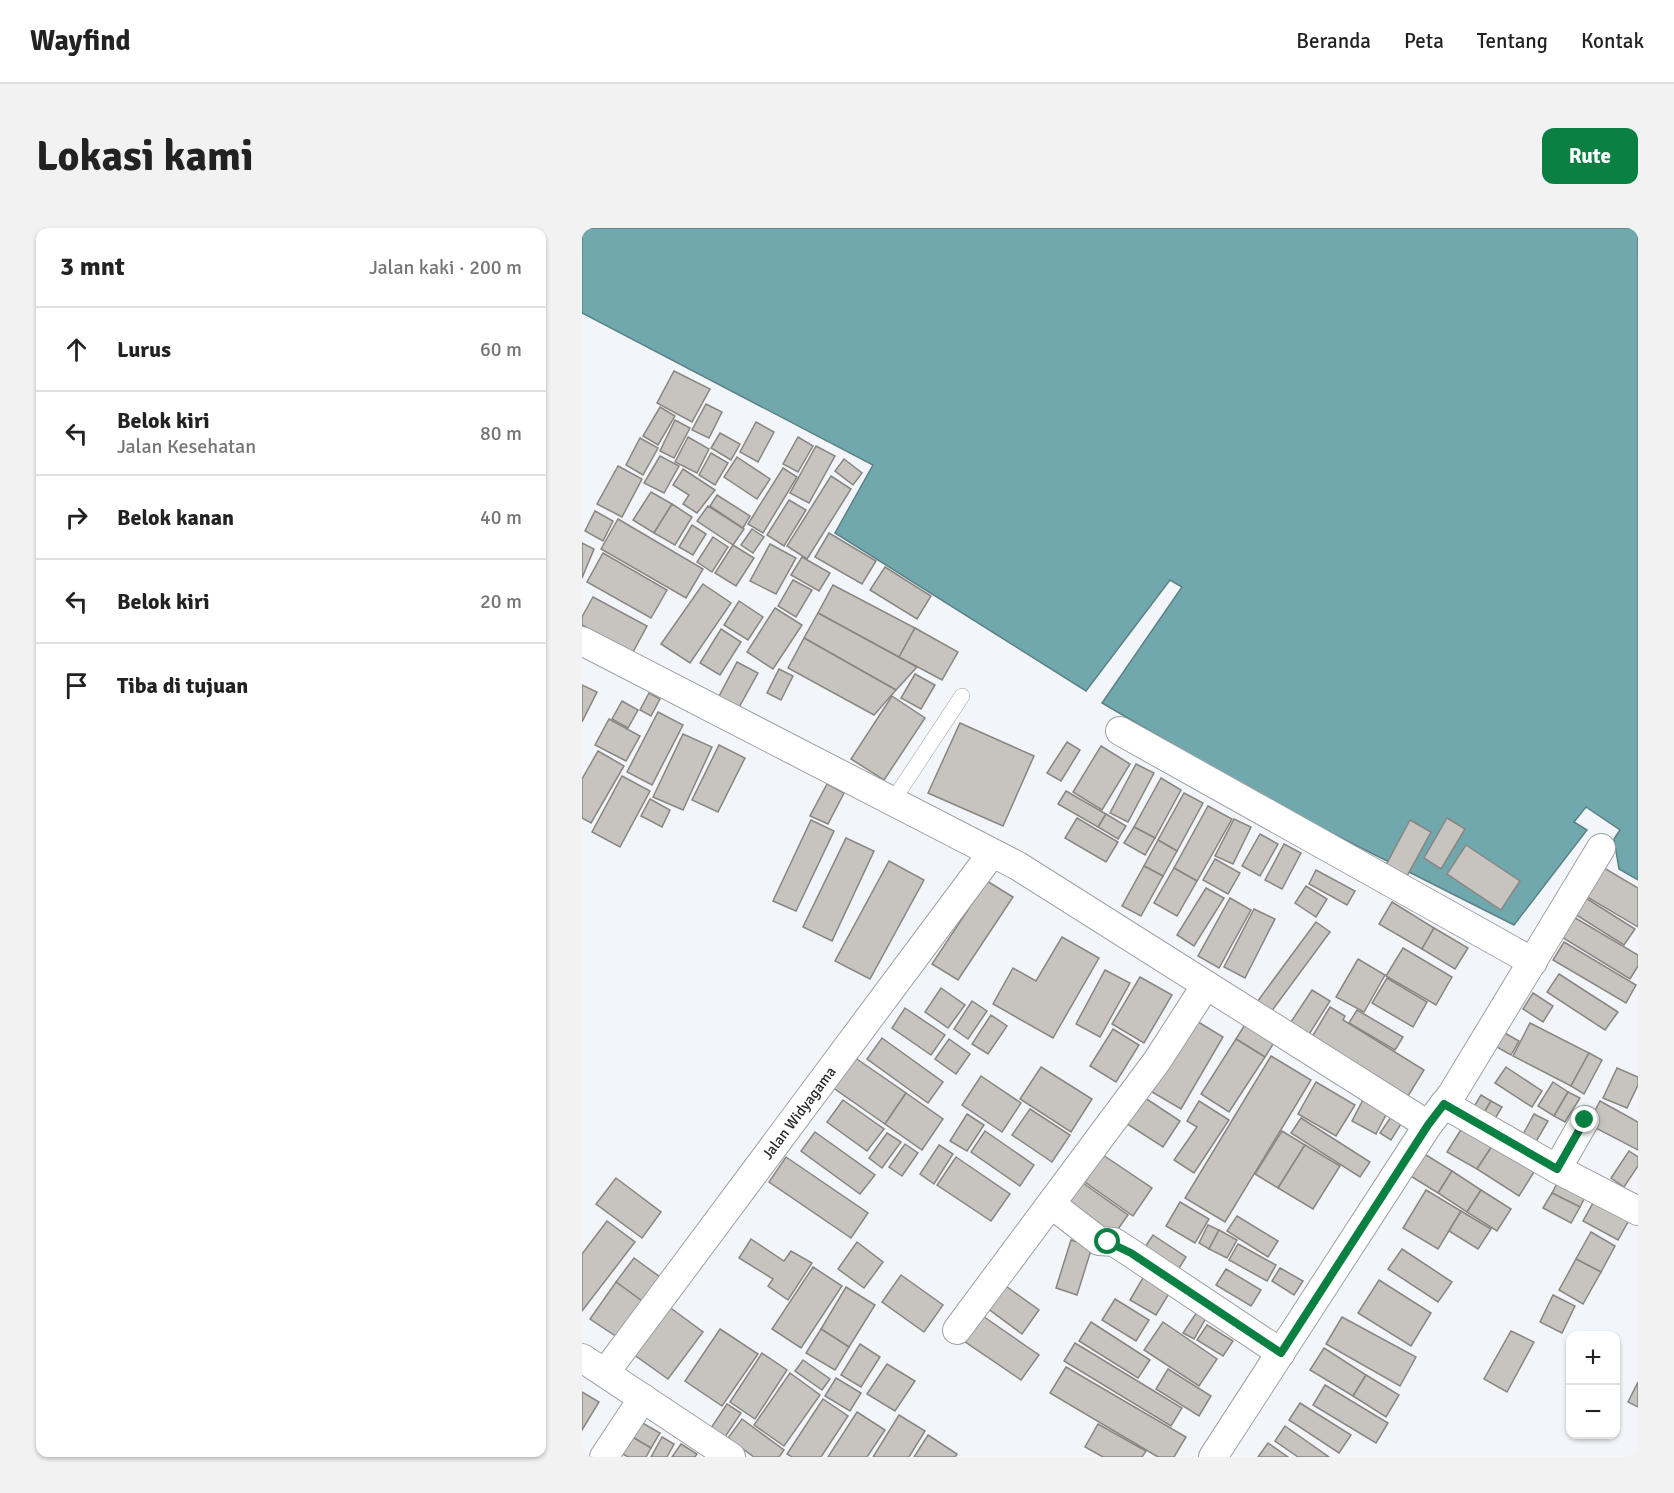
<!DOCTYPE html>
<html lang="id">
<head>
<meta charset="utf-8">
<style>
  body { margin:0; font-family:Signika,sans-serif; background:#f2f2f2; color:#222 }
  .controls { position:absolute; right:18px; bottom:18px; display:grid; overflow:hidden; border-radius:12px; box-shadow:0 2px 4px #0004 }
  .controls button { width:54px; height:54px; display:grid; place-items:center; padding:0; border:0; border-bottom:2px solid #e0e0e0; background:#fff; color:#222; font:30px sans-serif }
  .stop { position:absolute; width:18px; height:18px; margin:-14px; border:4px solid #0b8043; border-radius:50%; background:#fff }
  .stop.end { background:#0b8043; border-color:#fff; box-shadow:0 2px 6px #0008 }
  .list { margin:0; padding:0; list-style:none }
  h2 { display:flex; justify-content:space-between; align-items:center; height:78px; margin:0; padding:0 24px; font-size:26px }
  h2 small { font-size:20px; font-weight:400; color:#767676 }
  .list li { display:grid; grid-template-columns:39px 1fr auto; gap:18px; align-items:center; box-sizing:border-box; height:84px; padding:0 24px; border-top:2px solid #e0e0e0 }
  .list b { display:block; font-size:22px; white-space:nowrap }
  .list p { margin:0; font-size:20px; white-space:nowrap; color:#767676 }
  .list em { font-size:20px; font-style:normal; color:#767676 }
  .icon { flex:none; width:33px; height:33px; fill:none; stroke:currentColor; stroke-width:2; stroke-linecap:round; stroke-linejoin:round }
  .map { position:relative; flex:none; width:1056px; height:1229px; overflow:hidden; border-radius:12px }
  header { display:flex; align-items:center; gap:36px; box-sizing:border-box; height:84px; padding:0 30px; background:#fff; border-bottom:2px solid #e0e0e0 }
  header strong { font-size:28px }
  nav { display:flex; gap:33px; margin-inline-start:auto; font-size:21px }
  .intro { display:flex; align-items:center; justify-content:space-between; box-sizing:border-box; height:144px; padding:0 36px }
  h1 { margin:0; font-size:42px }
  .button { padding:15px 27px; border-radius:12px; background:#0b8043; color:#fff; font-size:21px; font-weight:700 }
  main { display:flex; gap:36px; padding:0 36px }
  aside { flex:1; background:#fff; border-radius:12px; box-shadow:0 2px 4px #0004 }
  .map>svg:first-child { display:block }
  .water { fill:#70a8ae; stroke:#5a8286; stroke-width:1.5 }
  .building { fill:#c7c4bf; stroke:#898682; stroke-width:1.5 }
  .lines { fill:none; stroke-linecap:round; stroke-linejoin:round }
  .lane-casing { stroke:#9da1a5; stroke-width:16 }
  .street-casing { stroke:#9da1a5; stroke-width:30 }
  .lane { stroke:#fff; stroke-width:15 }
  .street { stroke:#fff; stroke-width:28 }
  .route { stroke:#0b8043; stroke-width:8 }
  .labels { text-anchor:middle; stroke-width:5; stroke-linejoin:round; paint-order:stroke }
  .street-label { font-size:15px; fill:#27282a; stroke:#fff }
</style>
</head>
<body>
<header>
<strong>Wayfind</strong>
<nav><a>Beranda</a><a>Peta</a><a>Tentang</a><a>Kontak</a></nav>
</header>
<div class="intro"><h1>Lokasi kami</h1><a class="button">Rute</a></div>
<main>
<aside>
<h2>3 mnt<small>Jalan kaki · 200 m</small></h2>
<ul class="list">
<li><svg class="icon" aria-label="ahead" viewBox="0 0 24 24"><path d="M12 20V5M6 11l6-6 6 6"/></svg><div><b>Lurus</b></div><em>60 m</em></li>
<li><svg class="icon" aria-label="left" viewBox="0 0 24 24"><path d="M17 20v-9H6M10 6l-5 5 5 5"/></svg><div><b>Belok kiri</b><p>Jalan Kesehatan</p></div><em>80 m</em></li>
<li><svg class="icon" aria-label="right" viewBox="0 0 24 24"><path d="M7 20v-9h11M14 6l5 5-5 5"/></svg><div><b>Belok kanan</b></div><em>40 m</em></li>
<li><svg class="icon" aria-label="left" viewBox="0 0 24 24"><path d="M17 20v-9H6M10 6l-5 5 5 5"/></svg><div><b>Belok kiri</b></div><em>20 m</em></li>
<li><svg class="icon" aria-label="arrive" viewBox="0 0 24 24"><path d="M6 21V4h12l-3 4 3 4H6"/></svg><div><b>Tiba di tujuan</b></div></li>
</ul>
</aside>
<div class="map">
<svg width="1056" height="1229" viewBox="0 0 1056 1229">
  <rect width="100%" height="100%" fill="#f2f6fa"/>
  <path class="water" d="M0 0H1056V652L1037 641 1032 611 1038 602 1004 579 992 594 1005 602 932 697 698 579 520 475 600 359 588 352 504 463 253 305 291 237 0 85Z"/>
  <g class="building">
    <path d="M92 143 128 161 110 194 75 175Z"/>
    <path d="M124 176 140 184 127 210 110 202Z"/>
    <path d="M78 179 93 188 76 217 61 208Z"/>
    <path d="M93 192 108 200 92 230 78 223Z"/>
    <path d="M174 194 192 204 176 234 158 224Z"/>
    <path d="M138 205 158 216 149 232 129 220Z"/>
    <path d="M106 209 127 221 115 245 93 234Z"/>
    <path d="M216 209 231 218 216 244 201 236Z"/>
    <path d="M58 210 76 220 61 247 44 237Z"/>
    <path d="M234 218 253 228 227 275 208 265Z"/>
    <path d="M129 225 146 235 133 257 117 247Z"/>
    <path d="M78 228 97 238 82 265 62 255Z"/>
    <path d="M155 229 188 251 175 271 142 249Z"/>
    <path d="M262 231 280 245 271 257 253 243Z"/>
    <path d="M36 238 60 251 40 289 15 276Z"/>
    <path d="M201 240 215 249 181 305 166 296Z"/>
    <path d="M101 241 133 262 115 285 101 276 107 267 91 257Z"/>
    <path d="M249 248 269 261 225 331 205 318Z"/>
    <path d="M69 264 90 276 72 305 51 292Z"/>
    <path d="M135 267 168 288 161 300 128 278Z"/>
    <path d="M207 272 224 282 202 318 185 307Z"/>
    <path d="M90 276 110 289 93 317 72 305Z"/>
    <path d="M126 278 162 301 151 317 115 293Z"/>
    <path d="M13 283 31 293 21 313 3 303Z"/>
    <path d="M36 291 121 341 104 370 19 321Z"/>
    <path d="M110 297 124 306 111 327 97 319Z"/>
    <path d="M170 301 182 309 171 325 159 317Z"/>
    <path d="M247 305 294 333 280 356 233 329Z"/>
    <path d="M131 309 146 319 130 344 115 334Z"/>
    <path d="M0 315 12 321 0 350Z"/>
    <path d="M188 316 214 330 194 366 168 353Z"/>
    <path d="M151 317 172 330 154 358 133 345Z"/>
    <path d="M21 325 85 362 69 390 5 354Z"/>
    <path d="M220 329 248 345 237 363 209 347Z"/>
    <path d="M303 339 349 368 335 391 288 362Z"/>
    <path d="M211 352 230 362 214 389 196 378Z"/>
    <path d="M121 356 149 375 108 435 79 416Z"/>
    <path d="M251 357 333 400 317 429 236 385Z"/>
    <path d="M11 369 65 398 51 424 0 397V389Z"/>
    <path d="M157 373 181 389 166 412 142 397Z"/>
    <path d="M193 380 220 397 191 441 165 424Z"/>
    <path d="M236 385 335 439 314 462 222 410Z"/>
    <path d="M333 400 376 424 360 452 317 429Z"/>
    <path d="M139 401 159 414 138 447 118 435Z"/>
    <path d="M222 410 314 462 292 487 206 440Z"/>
    <path d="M155 434 176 445 155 483 135 472Z"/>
    <path d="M197 441 211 448 199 472 185 465Z"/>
    <path d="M333 446 353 457 339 481 319 470Z"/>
    <path d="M0 457 15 464 0 494Z"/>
    <path d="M67 465 78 471 69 488 58 482Z"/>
    <path d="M310 468 343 490 302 552 269 531Z"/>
    <path d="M40 473 56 482 46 500 30 491Z"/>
    <path d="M76 484 101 497 70 557 45 544Z"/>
    <path d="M27 491 58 508 44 533 13 517Z"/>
    <path d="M378 495 452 528 421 598 346 565Z"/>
    <path d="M101 506 130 519 101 582 71 569Z"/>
    <path d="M485 514 498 522 479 553 465 545Z"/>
    <path d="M137 517 163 530 136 584 110 572Z"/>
    <path d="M519 518 548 536 520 582 491 564Z"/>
    <path d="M16 523 42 538 9 595 0 590V551Z"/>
    <path d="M554 536 572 545 546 594 528 585Z"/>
    <path d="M40 548 68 563 38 619 10 604Z"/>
    <path d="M579 550 599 562 573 610 552 599Z"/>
    <path d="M245 556 262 565 246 596 228 588Z"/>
    <path d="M484 563 524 586 516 599 476 576Z"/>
    <path d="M602 565 621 575 595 623 576 612Z"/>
    <path d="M68 571 88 582 80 599 59 588Z"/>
    <path d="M626 578 650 591 615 653 592 640Z"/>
    <path d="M524 586 544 598 536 611 516 599Z"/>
    <path d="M495 590 536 614 524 634 483 610Z"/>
    <path d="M865 590 883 601 859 641 842 630Z"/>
    <path d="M652 591 669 599 651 636 633 628Z"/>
    <path d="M229 592 252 603 214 683 191 673Z"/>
    <path d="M828 592 849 604 825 648 804 637Z"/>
    <path d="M552 599 573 610 563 627 542 615Z"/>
    <path d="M678 606 696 616 678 648 660 638Z"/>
    <path d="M264 610 292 623 250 713 221 699Z"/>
    <path d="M576 612 595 623 581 648 562 638Z"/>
    <path d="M702 616 719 625 700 661 683 652Z"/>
    <path d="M884 617 938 653 919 682 865 646Z"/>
    <path d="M633 631 658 645 646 666 621 652Z"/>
    <path d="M307 633 342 652 288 751 253 733Z"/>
    <path d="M1012 634 1056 660V699L995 663Z"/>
    <path d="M562 638 581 648 559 688 540 678Z"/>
    <path d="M592 640 615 653 595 688 572 675Z"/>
    <path d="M734 642 773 663 765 677 727 656Z"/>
    <path d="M405 653 431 669 376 752 350 736Z"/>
    <path d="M724 658 745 671 734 689 713 675Z"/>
    <path d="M624 660 642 670 612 718 595 707Z"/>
    <path d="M999 667 1053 701 1042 717 988 683Z"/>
    <path d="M648 670 669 682 637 740 616 728Z"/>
    <path d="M810 674 852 700 840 721 797 696Z"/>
    <path d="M672 681 693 691 663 750 642 739Z"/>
    <path d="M990 688 1056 727V738L1048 751 978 708Z"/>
    <path d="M734 694 748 704 689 784 675 774Z"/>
    <path d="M852 700 886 720 873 741 840 721Z"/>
    <path d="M480 709 517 730 471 810 411 776 431 740 454 753Z"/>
    <path d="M982 714 1054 757 1044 775 971 732Z"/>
    <path d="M821 720 870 749 854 777 804 748Z"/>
    <path d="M776 731 803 747 782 784 754 769Z"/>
    <path d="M523 742 548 755 518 809 494 796Z"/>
    <path d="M977 746 1036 784 1023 802 965 764Z"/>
    <path d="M558 749 590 767 562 815 530 796Z"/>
    <path d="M805 750 845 774 831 799 790 775Z"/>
    <path d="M359 760 383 777 366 800 343 784Z"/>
    <path d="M730 762 748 773 726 808 707 797Z"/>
    <path d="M951 765 971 778 961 794 941 781Z"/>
    <path d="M390 773 405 783 386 811 372 801Z"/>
    <path d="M748 779 763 788 761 792 842 842 826 868 730 809Z"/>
    <path d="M323 780 363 807 349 827 310 800Z"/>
    <path d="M775 782 821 809 813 822 767 795Z"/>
    <path d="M409 787 425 798 406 826 390 816Z"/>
    <path d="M613 792 641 809 599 881 570 864Z"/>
    <path d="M664 795 693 813 683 829 654 811Z"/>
    <path d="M948 795 1007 825 989 858 931 828Z"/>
    <path d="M914 800 937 813 929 827 906 814Z"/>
    <path d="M531 801 557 817 534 854 508 838Z"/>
    <path d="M300 810 361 854 346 875 285 831Z"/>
    <path d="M367 811 388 826 374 846 353 831Z"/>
    <path d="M654 811 683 829 647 884 619 866Z"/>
    <path d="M1007 825 1020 832 1002 866 989 858Z"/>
    <path d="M689 828 729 852 643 994 603 970Z"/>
    <path d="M272 829 324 865 303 896 250 859Z"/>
    <path d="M459 839 510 871 489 904 438 871Z"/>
    <path d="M924 839 960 863 950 879 913 855Z"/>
    <path d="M1035 840 1056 849V857L1045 880 1021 870Z"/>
    <path d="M399 848 439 875 420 904 380 877Z"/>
    <path d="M734 854 773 877 754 908 716 886Z"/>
    <path d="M971 854 986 864 972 888 956 878Z"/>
    <path d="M554 864 598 893 581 919 536 890Z"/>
    <path d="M986 864 998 870 983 894 972 888Z"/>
    <path d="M324 865 361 891 340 922 303 896Z"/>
    <path d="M899 867 909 873 900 888 890 882Z"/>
    <path d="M783 868 807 881 794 906 770 893Z"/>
    <path d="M261 872 302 901 285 923 245 894Z"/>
    <path d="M617 873 647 892 612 945 592 932 615 899 605 893Z"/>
    <path d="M909 873 920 879 911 894 900 888Z"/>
    <path d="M1018 873 1056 894V922L1006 896Z"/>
    <path d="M448 881 488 907 470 934 430 907Z"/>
    <path d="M385 886 402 897 385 923 368 913Z"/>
    <path d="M952 886 966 893 952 917 939 910Z"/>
    <path d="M809 889 819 896 809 912 798 905Z"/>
    <path d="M719 890 788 934 778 949 709 905Z"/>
    <path d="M880 900 910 918 895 941 865 924Z"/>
    <path d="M403 903 452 937 438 958 389 924Z"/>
    <path d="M700 903 723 917 696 960 673 946Z"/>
    <path d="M233 904 293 947 278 966 219 923Z"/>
    <path d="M305 905 319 914 300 940 287 930Z"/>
    <path d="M323 916 336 925 320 948 307 939Z"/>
    <path d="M357 917 371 926 352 956 338 946Z"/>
    <path d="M723 917 758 938 731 981 696 960Z"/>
    <path d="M910 918 952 944 937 968 895 941Z"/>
    <path d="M836 922 870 943 856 965 822 944Z"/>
    <path d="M1047 923 1056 929V938L1042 959 1029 950Z"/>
    <path d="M521 927 570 960 551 988 503 954Z"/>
    <path d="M204 929 286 985 269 1010 187 954Z"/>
    <path d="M374 929 428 966 409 993 355 957Z"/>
    <path d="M870 943 899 962 885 984 856 965Z"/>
    <path d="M34 950 79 984 60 1010 14 976Z"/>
    <path d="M977 952 1004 967 998 979 970 965Z"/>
    <path d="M501 955 546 987 529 1011 484 979Z"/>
    <path d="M844 962 879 983 856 1021 821 1000Z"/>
    <path d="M899 962 929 981 915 1003 885 984Z"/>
    <path d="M970 965 998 979 989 995 961 980Z"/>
    <path d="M1016 966 1051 985 1036 1012 1001 993Z"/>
    <path d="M598 974 627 991 613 1015 584 998Z"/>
    <path d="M879 983 909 1001 896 1021 867 1003Z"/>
    <path d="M655 988 696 1013 686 1029 645 1003Z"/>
    <path d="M25 993 53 1014 0 1083V1026Z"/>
    <path d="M626 997 637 1002 627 1021 617 1015Z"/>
    <path d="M637 1002 655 1012 645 1030 627 1021Z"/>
    <path d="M1009 1004 1033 1018 1019 1044 994 1031Z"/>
    <path d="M571 1007 604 1029 591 1050 557 1028Z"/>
    <path d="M169 1011 202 1033 209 1023 230 1035 206 1072 186 1058 191 1051 157 1030Z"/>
    <path d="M489 1012 510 1019 495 1067 474 1060Z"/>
    <path d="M275 1014 301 1034 282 1060 256 1041Z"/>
    <path d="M656 1016 694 1037 685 1053 647 1032Z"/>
    <path d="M820 1021 870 1054 856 1074 806 1041Z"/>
    <path d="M52 1030 78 1049 60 1073 34 1054Z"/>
    <path d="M994 1031 1019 1044 1001 1076 977 1062Z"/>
    <path d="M231 1039 260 1058 219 1120 190 1101Z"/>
    <path d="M698 1040 721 1053 712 1067 690 1053Z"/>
    <path d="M644 1041 679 1062 669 1078 634 1057Z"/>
    <path d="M319 1047 361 1077 342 1104 300 1074Z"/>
    <path d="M562 1048 588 1064 574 1087 548 1072Z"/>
    <path d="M414 1051 457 1082 440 1106 397 1074Z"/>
    <path d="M797 1052 849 1085 829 1118 776 1085Z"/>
    <path d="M34 1054 60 1073 35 1109 8 1091Z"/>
    <path d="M264 1059 293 1077 267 1119 239 1101Z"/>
    <path d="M971 1067 993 1078 980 1105 958 1094Z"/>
    <path d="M533 1071 567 1092 554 1113 520 1092Z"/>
    <path d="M86 1078 121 1104 86 1151 51 1126Z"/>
    <path d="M395 1084 457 1127 439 1152 376 1109Z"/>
    <path d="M615 1084 624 1090 612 1111 601 1105Z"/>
    <path d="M760 1089 834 1129 818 1158 744 1116Z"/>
    <path d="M509 1094 568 1132 556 1150 497 1113Z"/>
    <path d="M581 1094 635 1131 617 1158 562 1122Z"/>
    <path d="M625 1097 651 1113 641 1128 615 1112Z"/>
    <path d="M138 1101 176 1126 140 1178 103 1153Z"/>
    <path d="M239 1101 267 1119 253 1142 224 1125Z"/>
    <path d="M929 1103 952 1114 925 1164 902 1151Z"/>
    <path d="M493 1115 600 1180 589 1198 482 1133Z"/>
    <path d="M278 1116 298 1129 279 1159 259 1147Z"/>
    <path d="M742 1120 784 1147 771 1168 728 1142Z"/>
    <path d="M180 1125 205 1142 173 1191 148 1174Z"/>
    <path d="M221 1132 248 1151 240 1162 213 1143Z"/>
    <path d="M305 1136 333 1153 313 1183 285 1166Z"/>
    <path d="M484 1139 604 1209 592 1229H576L468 1165Z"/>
    <path d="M586 1141 629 1168 617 1188 574 1161Z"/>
    <path d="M208 1145 238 1167 202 1218 172 1197Z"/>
    <path d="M784 1147 817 1167 804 1189 771 1168Z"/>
    <path d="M254 1150 279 1165 268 1183 243 1168Z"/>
    <path d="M1056 1154V1179L1046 1174Z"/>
    <path d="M743 1157 806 1195 794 1215 731 1177Z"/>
    <path d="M0 1164 17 1174 0 1202Z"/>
    <path d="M241 1171 266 1188 239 1229H210L205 1226Z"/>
    <path d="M718 1175 769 1207 757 1225 707 1192Z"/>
    <path d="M145 1176 159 1185 143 1209 129 1200Z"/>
    <path d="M275 1184 303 1202 285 1229H246Z"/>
    <path d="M317 1187 343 1203 327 1229H291Z"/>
    <path d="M50 1189 78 1205 69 1220 42 1204Z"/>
    <path d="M160 1191 202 1222 197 1229H172L146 1210Z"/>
    <path d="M516 1196 564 1223 560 1229H521L503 1219Z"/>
    <path d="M703 1198 747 1229H716L693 1213Z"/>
    <path d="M42 1204 69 1220 64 1229H46L32 1221Z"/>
    <path d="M346 1207 375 1226 373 1229H332Z"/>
    <path d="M80 1209 92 1216 85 1229H69Z"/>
    <path d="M686 1215 706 1229H676Z"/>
    <path d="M99 1216 115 1226 113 1229H90Z"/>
  </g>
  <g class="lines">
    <defs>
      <path id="lane" d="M310 574 380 468"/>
      <g id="street">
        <path d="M0 413 436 638 846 897"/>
        <path d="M538 503 951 734"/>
        <path d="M862 876 975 941 1056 983"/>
        <path d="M975 941 1003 892"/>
        <path d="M469 976 517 1013 532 1014 549 1025 699 1125"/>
        <path d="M375 1102 575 833 624 757"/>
        <path d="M0 1130 149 1229"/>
        <path d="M23 1145 410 625"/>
        <path d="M22 1229 61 1170"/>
        <path d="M631 1229 846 897 870 866 1019 620"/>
      </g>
    </defs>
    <use href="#lane" class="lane-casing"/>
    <use href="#street" class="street-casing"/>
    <use href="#lane" class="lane"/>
    <use href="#street" class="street"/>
  </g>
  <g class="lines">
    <path class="route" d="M526 1014 549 1025 699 1125 846 897 862 876 975 941 1003 892"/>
  </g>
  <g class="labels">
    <g class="street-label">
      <text transform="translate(217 885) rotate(-53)" y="5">Jalan Widyagama</text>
    </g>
  </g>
</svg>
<div class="controls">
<button>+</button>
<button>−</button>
</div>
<div class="stop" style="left:526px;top:1014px"></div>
<div class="stop end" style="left:1003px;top:892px"></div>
</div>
</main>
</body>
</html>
